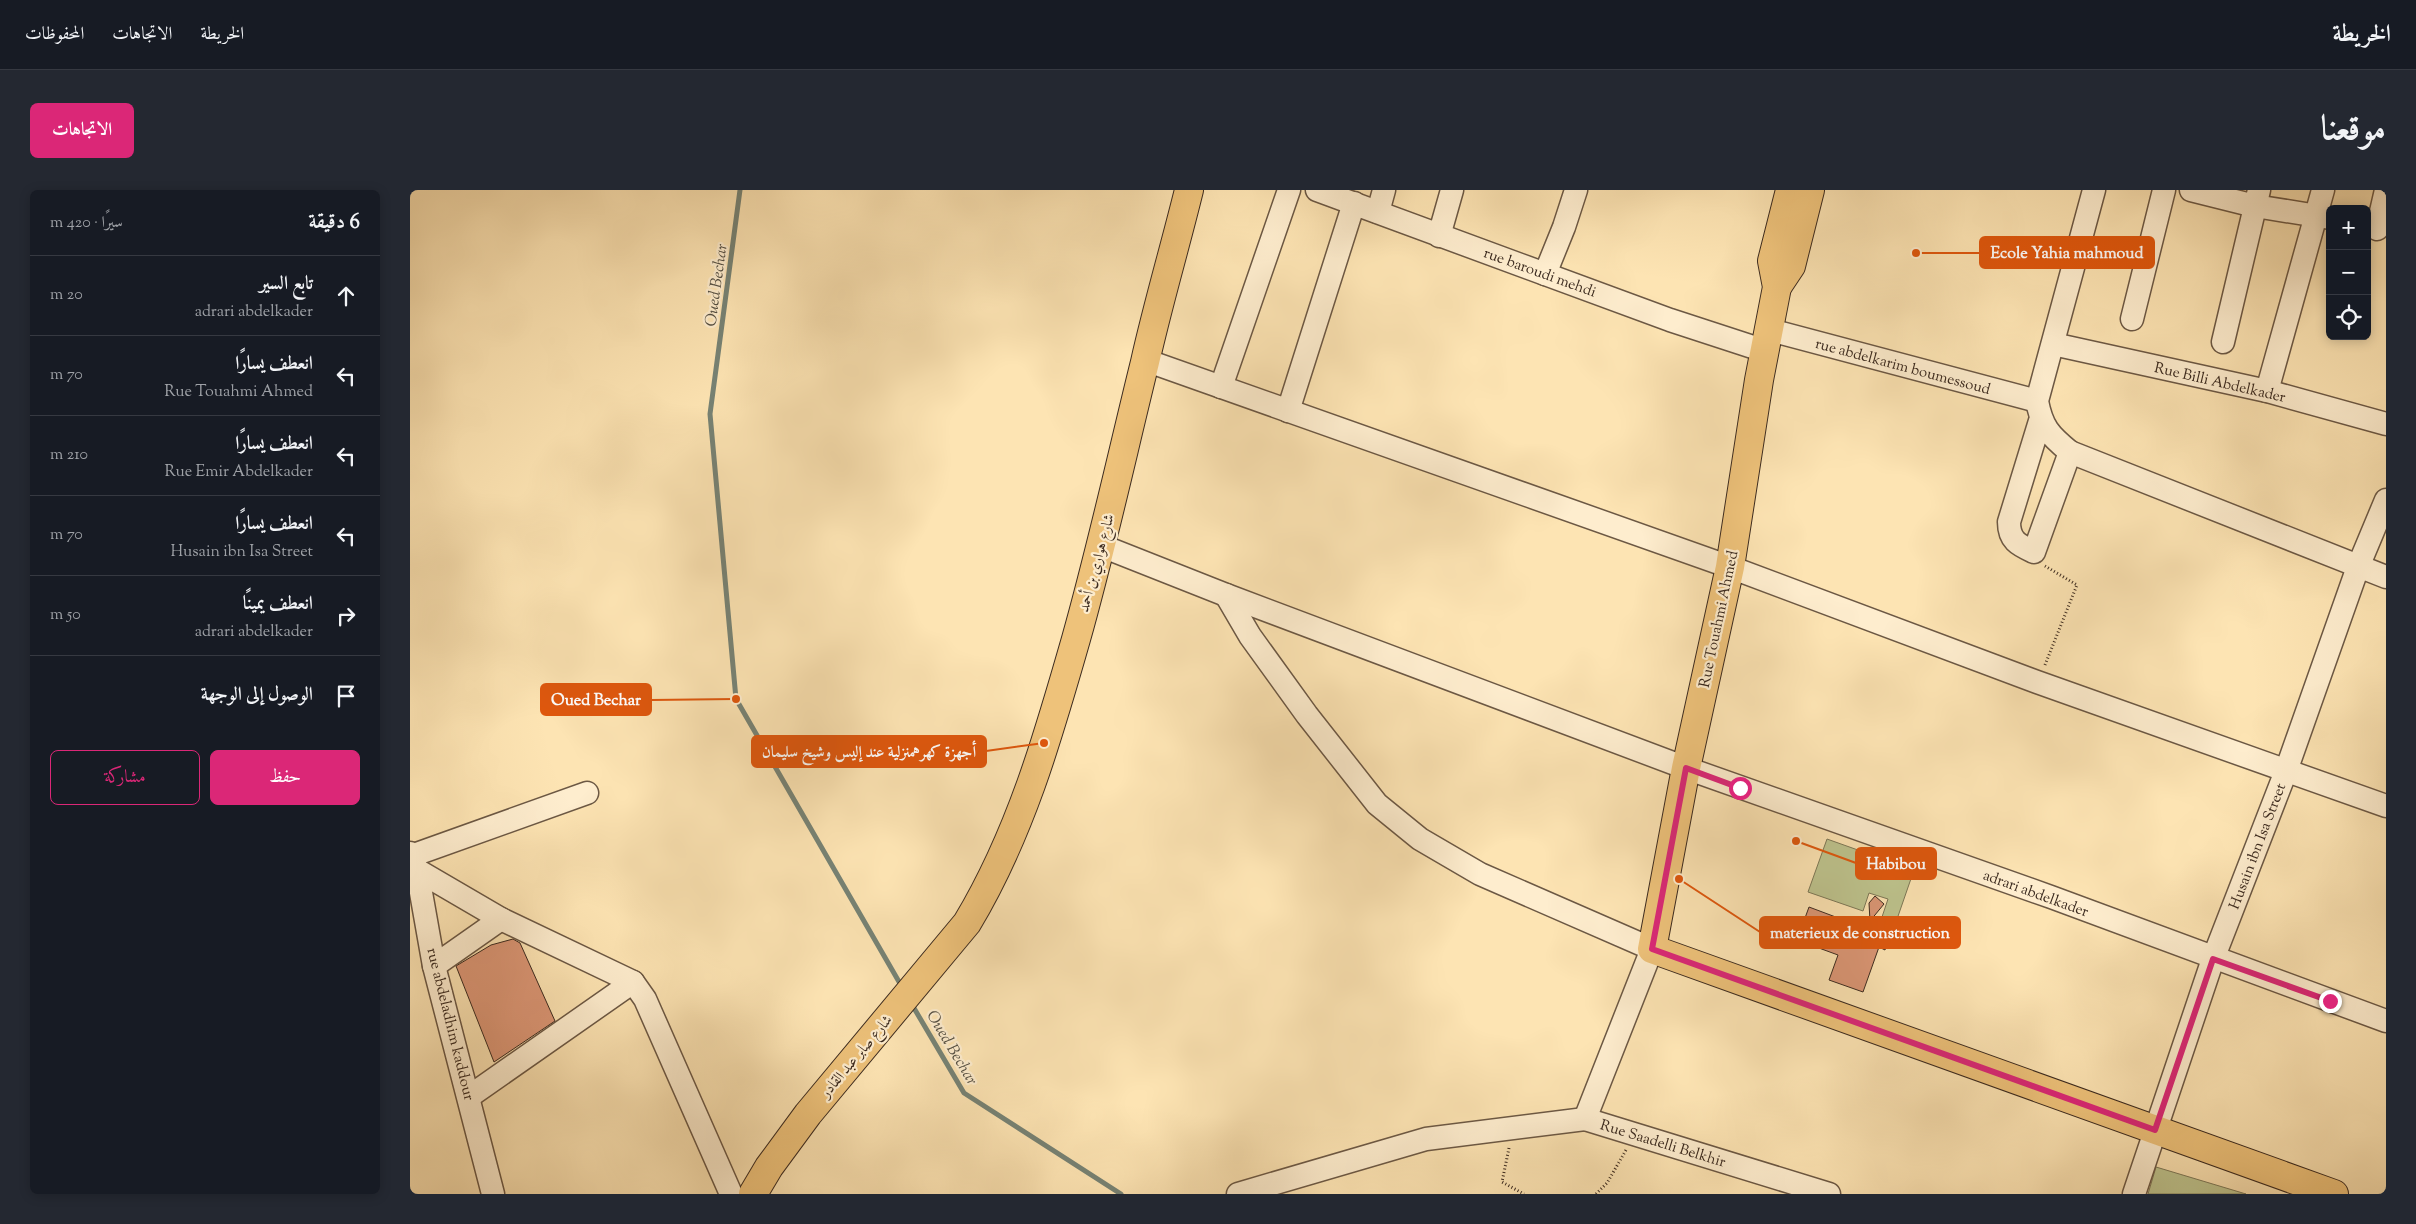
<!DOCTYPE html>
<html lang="ar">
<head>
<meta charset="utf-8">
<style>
  body { margin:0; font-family:"Sorts Mill Goudy",Amiri,serif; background:#242831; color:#f1f3f6; direction:rtl }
  .controls { position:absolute; right:15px; top:15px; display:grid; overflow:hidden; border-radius:8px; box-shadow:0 2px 12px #0003 }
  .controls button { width:45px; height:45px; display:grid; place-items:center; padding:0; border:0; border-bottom:1px solid #363941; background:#171b24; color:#f1f3f6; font:25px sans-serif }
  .stop { position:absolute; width:15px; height:15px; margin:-11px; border:4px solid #db2777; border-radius:50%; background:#fff }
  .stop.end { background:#db2777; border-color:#fff; box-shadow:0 1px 5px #0008 }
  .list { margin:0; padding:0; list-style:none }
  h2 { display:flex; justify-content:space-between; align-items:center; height:65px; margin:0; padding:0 20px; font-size:21px }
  h2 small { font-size:16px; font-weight:400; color:#9ea1a6 }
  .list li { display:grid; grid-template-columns:32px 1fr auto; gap:15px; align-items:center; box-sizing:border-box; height:80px; padding:0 20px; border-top:1px solid #363941 }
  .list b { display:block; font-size:19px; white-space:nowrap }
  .list p { margin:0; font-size:16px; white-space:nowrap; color:#9ea1a6 }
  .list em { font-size:16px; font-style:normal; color:#9ea1a6 }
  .actions { display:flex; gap:10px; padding:15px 20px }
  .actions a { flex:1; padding:11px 0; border:1px solid #db2777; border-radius:8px; text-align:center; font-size:18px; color:#db2777 }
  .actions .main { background:#db2777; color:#fff }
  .icon { flex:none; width:28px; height:28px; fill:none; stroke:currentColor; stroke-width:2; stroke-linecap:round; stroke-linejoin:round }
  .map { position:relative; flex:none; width:1976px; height:1004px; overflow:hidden; direction:ltr; border-radius:8px }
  header { display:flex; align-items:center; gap:30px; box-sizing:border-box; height:70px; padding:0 25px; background:#171b24; border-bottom:1px solid #363941 }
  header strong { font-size:24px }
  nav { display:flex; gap:28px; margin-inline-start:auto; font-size:18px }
  .intro { display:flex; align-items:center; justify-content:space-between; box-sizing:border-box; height:120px; padding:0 30px }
  h1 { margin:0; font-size:35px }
  .button { padding:12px 22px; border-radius:8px; background:#db2777; color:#fff; font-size:18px; font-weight:700 }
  main { display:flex; gap:30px; padding:0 30px }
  aside { flex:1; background:#171b24; border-radius:8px; box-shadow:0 2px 12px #0003 }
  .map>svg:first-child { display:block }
  .green { fill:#bec48e; stroke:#7c7756 }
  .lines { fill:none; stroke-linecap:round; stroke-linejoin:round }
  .stream { stroke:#778375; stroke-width:5 }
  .building { fill:#db9675; stroke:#3b2a1f }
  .minor-casing { stroke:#6c5844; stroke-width:25 }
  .major-casing { stroke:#3b2a1f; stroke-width:30 }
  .path { stroke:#3b2a1f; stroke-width:3; stroke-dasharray:1 2.5; stroke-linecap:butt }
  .minor { stroke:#feedce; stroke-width:22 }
  .major { stroke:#eec27a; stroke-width:28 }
  .route { stroke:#db2777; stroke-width:6 }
  .labels { text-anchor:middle; stroke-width:4.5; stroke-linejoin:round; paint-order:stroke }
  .street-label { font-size:15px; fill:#3b2a1f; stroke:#feedce }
  .water-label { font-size:16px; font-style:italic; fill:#544f43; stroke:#feedce }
  .leader { fill:none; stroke:#df570d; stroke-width:2 }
  .callout-dot { fill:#df570d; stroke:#feedce; stroke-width:2 }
  .callout { fill:#df570d; stroke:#df570d; stroke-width:2 }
  .callout-label { font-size:16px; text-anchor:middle; font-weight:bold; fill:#fff }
</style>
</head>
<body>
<header>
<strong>الخريطة</strong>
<nav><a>الخريطة</a><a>الاتجاهات</a><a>المحفوظات</a></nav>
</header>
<div class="intro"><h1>موقعنا</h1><a class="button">الاتجاهات</a></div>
<main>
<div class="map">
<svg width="1976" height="1004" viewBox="0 0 1976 1004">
  <rect width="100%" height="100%" fill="#fde4b3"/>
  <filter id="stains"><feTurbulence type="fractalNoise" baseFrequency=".004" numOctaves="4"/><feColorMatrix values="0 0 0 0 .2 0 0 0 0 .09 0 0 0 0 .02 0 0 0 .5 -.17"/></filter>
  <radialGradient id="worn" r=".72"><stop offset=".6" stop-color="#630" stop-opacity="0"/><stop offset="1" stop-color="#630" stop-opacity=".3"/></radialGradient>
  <g class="green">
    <path d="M1417 649 1504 680 1486 732 1472 727 1478 709 1459 703 1453 721 1398 702Z"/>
    <path d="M1746 977 1836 1004H1738Z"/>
  </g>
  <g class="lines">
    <g class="stream">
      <path d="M330 0 300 224 326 509 492 797"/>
      <path d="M501 813 554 903 711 1004"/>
    </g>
  </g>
  <g class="building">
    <path d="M1465 706 1474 714 1460 731 1459 713Z"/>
    <path d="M1399 717 1479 747 1475 760 1469 757 1453 802 1419 790 1428 765 1387 750Z"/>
    <path d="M103 749 110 753 145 831 84 872 46 776 81 755Z"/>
  </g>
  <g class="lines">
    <defs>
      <g id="minor">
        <path d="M907 0 1260 130 1355 161"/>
        <path d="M1781 0 1845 16 1920 28"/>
        <path d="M968 22 974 0"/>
        <path d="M1967 39 1976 0"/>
        <path d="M1029 46 1042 0"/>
        <path d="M1135 84 1154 37 1166 0"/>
        <path d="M1722 129 1754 0"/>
        <path d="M1360 140 1627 211"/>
        <path d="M1813 152 1849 0"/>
        <path d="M1643 154 1857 201 1976 234"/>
        <path d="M735 170 1320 377 1627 492 1976 616"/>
        <path d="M811 197 879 0"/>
        <path d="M1857 201 1913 0"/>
        <path d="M878 221 944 13"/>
        <path d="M1630 231 1599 332C1599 351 1609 355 1624 362L1660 262C1639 245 1632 237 1627 211L1684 0"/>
        <path d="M1660 262 1976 387"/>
        <path d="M692 356 816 405 1276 578 1641 707 1976 831"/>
        <path d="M816 405 840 446 897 525 967 614 1010 649 1070 684 1242 759 1175 929 1419 1004"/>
        <path d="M0 663 7 680 24 776 83 1004"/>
        <path d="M1 666 177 603"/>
        <path d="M7 680 91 729 223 792 235 809 321 1004"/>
        <path d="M24 776 91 729"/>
        <path d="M60 906 223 792"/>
        <path d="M828 1004 1016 949 1175 929"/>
        <path d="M1724 1004 1803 769 1876 581 1948 377 1976 310"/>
      </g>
      <g id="major">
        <path d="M1380 0 1362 71 1367 97 1349 190 1320 377 1276 578 1242 759 1924 1004"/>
        <path d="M1367 97 1381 76 1400 0"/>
        <path d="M343 1004 359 977 398 924 557 733C610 645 638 547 666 449 692 357 712 265 735 172 748 114 765 57 779 0"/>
      </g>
    </defs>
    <use href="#minor" class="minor-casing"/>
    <use href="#major" class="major-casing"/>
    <g class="path">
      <path d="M1635 475 1667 395 1635 376"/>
      <path d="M1099 958 1092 992 1114 1004"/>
      <path d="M1186 1004 1197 993 1216 960"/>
    </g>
    <use href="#minor" class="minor"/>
    <use href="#major" class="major"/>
  </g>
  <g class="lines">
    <path class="route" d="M1330 598 1276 578 1242 759 1745 940 1803 769 1920 811"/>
  </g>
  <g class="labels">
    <g class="street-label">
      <text transform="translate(1130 82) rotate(20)" y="5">rue baroudi mehdi</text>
      <text transform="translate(1493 176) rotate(15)" y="5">rue abdelkarim boumessoud</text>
      <text transform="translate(1810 192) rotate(13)" y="5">Rue Billi Abdelkader</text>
      <text transform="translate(686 373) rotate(-75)" y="5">شارع هواري بن أحمد</text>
      <text transform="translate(1308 429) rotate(-78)" y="5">Rue Touahmi Ahmed</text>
      <text transform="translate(1847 656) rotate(-69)" y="5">Husain ibn Isa Street</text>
      <text transform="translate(1626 703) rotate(20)" y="5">adrari abdelkader</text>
      <text transform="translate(41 834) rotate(76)" y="5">rue abdeladhim kaddour</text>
      <text transform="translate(446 866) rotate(-50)" y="5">شارع صابر عبد القادر</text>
      <text transform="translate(1253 953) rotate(17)" y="5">Rue Saadelli Belkhir</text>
    </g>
    <g class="water-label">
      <text transform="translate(305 95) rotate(-82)" y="6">Oued Bechar</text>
      <text transform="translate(543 857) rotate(59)" y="6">Oued Bechar</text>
    </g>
  </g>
  <path class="leader" d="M1506 63L1570 63M326 509L241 510M634 553L576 561M1386 651L1446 673M1269 689L1350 742"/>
  <g class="callout-dot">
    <circle cx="1506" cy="63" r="5"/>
    <circle cx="326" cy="509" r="5"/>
    <circle cx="634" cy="553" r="5"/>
    <circle cx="1386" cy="651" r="5"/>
    <circle cx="1269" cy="689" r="5"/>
  </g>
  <g class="callout">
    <rect x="1570" y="47" width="174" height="31" rx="5"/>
    <rect x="131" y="494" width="110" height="31" rx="5"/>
    <rect x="342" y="546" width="234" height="31" rx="5"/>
    <rect x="1446" y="658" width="80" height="31" rx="5"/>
    <rect x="1350" y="727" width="200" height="31" rx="5"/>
  </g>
  <g class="callout-label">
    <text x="1657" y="68">Ecole Yahia mahmoud</text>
    <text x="186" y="515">Oued Bechar</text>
    <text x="459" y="567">أجهزة كهرهمنزلية عند إليس وشيخ سليمان</text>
    <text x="1486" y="679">Habibou</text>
    <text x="1450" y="748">materieux de construction</text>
  </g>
  <rect width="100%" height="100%" filter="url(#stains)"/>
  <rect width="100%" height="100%" fill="url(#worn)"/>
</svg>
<div class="controls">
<button>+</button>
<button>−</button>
<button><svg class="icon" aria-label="locate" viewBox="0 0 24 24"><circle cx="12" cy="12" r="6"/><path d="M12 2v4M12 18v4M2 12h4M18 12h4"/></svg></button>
</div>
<div class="stop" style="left:1330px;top:598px"></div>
<div class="stop end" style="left:1920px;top:811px"></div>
</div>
<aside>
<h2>6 دقيقة<small>سيرًا · 420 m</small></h2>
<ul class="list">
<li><svg class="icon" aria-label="ahead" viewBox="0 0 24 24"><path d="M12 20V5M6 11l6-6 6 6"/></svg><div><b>تابع السير</b><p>adrari abdelkader</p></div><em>20 m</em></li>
<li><svg class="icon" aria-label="left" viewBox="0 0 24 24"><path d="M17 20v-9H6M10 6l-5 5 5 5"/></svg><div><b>انعطف يسارًا</b><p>Rue Touahmi Ahmed</p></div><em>70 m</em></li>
<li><svg class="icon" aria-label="left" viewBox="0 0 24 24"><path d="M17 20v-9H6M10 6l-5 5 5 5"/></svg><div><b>انعطف يسارًا</b><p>Rue Emir Abdelkader</p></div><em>210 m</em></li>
<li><svg class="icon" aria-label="left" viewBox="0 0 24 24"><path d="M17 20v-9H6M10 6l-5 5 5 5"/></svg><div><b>انعطف يسارًا</b><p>Husain ibn Isa Street</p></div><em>70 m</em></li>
<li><svg class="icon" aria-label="right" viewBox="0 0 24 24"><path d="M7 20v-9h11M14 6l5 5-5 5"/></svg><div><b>انعطف يمينًا</b><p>adrari abdelkader</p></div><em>50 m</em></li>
<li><svg class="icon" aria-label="arrive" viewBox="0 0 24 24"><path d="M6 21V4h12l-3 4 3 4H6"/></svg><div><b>الوصول إلى الوجهة</b></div></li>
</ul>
<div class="actions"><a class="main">حفظ</a><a>مشاركة</a></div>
</aside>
</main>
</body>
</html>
